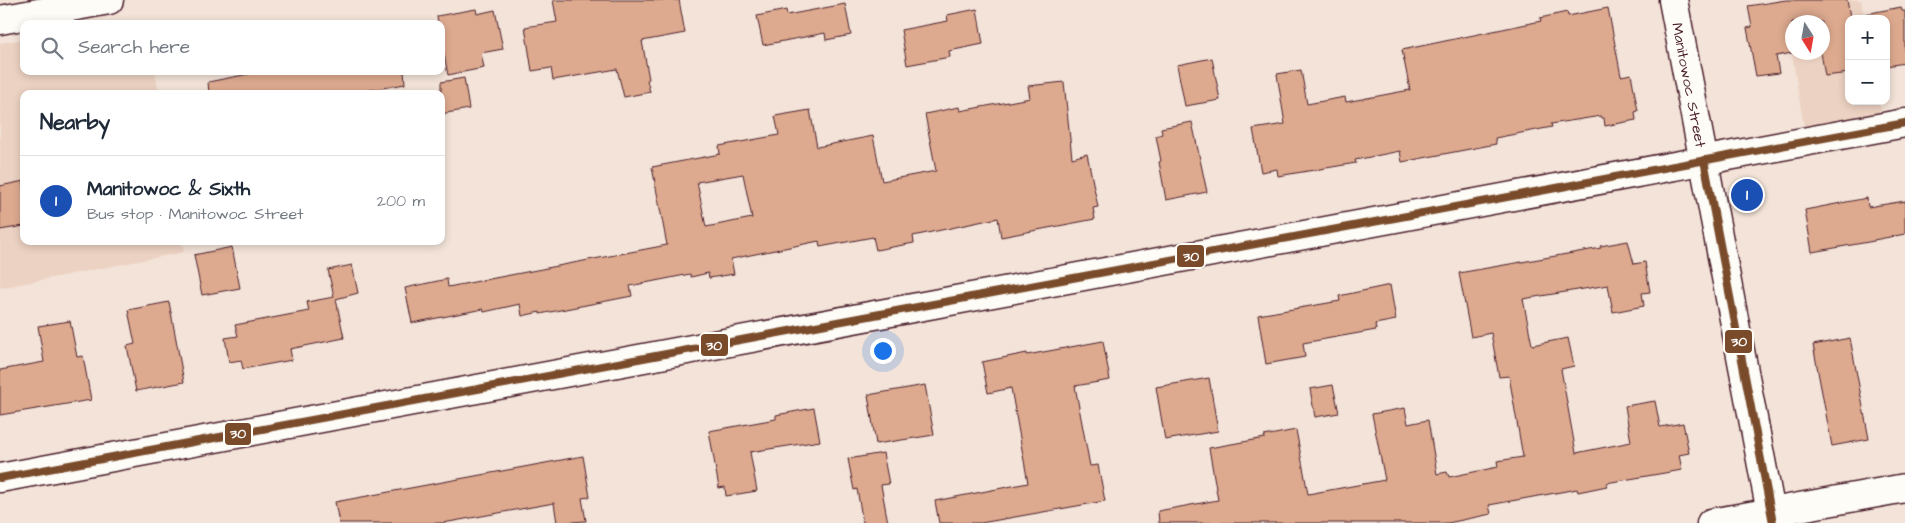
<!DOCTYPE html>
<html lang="en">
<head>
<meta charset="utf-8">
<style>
  body { margin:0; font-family:"Architects Daughter",sans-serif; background:#f6f6f7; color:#1f2937 }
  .controls { position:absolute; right:15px; top:15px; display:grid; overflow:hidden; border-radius:10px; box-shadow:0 2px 8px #0003 }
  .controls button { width:45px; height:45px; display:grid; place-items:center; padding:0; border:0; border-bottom:1px solid #e0e1e3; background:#fff; color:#1f2937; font:25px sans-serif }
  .compass { position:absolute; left:1785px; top:15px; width:45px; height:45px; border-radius:50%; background:#fff; box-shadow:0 2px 8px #0003; rotate:169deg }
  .you { position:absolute; left:882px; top:350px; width:18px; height:18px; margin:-12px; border:4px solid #fff; border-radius:50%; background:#1a73e8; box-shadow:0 0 0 8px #1a73e833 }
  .badge { display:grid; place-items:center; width:32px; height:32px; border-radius:50%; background:#2563eb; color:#fff; font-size:16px; font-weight:700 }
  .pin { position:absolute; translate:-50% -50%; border:2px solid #fff; box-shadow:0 1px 5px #0006 }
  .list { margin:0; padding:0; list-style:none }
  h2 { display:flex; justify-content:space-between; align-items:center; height:65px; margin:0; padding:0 20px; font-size:21px }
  h2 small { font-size:16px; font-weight:400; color:#747a83 }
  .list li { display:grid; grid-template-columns:32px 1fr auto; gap:15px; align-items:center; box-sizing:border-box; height:90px; padding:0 20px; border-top:1px solid #e0e1e3 }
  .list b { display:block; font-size:19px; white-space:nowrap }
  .list p { margin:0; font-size:16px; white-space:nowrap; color:#747a83 }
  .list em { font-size:16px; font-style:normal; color:#747a83 }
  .icon { flex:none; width:28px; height:28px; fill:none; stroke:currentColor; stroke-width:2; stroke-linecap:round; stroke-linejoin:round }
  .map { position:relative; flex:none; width:1905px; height:523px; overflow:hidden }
  .search { position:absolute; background:#fff; box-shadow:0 2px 8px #0003; left:20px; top:20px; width:425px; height:55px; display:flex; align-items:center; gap:12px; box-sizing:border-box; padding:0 18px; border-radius:10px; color:#747a83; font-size:19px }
  .panel { position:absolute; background:#fff; box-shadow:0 2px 8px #0003; left:20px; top:90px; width:425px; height:155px; border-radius:10px }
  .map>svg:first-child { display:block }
  .built { fill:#ecd2c2; fill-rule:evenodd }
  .building { fill:#ddaa8f; stroke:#4a1f2b; fill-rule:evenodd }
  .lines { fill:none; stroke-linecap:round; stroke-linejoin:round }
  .street-casing { stroke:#4a1f2b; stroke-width:31 }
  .street { stroke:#fdfcf7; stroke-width:28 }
  .bus-1-casing { stroke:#fdfcf7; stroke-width:11 }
  .bus-1 { stroke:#7a4b2a; stroke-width:8 }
  .labels { text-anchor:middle; stroke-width:4; stroke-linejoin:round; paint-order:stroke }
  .street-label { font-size:15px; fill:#4a1f2b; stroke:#fdfcf7 }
  .line-badge { stroke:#fdfcf7; stroke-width:2 }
  .badge-label { font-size:14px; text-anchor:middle; font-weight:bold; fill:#fff }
</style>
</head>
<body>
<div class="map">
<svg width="1905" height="523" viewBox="0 0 1905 523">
  <rect width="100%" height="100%" fill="#f3e3d8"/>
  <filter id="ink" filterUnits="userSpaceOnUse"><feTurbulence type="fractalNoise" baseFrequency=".02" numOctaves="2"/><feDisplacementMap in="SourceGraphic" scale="10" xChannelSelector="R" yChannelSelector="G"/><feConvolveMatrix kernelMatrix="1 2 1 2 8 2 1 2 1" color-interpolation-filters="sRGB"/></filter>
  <g filter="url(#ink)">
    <g class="built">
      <path d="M1783 0H1861L1864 19H1849V101H1879L1882 113 1804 127ZM1792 22H1822V52H1792Z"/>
      <path d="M24 39V71H155L159 94H24V241H182L184 252 0 288V43Z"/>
    </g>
    <g class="building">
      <path d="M553 0H679L685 33 642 41 649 79 647 80 650 92 624 97 617 69 553 80 551 68 532 71 525 27 557 22Z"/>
      <path d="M1786 0H1847L1850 17 1901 7 1902 11H1905V63L1886 66V19H1849V73L1825 76 1821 52H1822V22H1792V52H1798L1776 56 1779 73 1756 76 1747 28 1752 27 1748 6Z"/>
      <path d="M845 4 851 35 826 40 825 33 763 45 757 16 786 10 787 15Z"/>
      <path d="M1608 8 1621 76 1631 74 1638 111 1635 112 1636 120 1605 126 1604 118H1602L1601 116 1551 124 1552 127 1495 138 1496 144 1402 162 1400 151 1355 160 1356 163 1278 176 1277 169 1261 172 1253 129 1285 124 1277 74 1301 70 1307 104 1345 97 1346 102 1410 90 1402 50 1541 21 1540 18 1567 12 1568 16Z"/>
      <path d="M476 9 477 14 495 10 503 49 481 53 484 68 448 75 441 39V24H438L437 16Z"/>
      <path d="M977 9 983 44 949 51 950 57 907 65 901 30 948 21 947 15Z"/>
      <path d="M1212 58 1220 100 1185 106 1177 65Z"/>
      <path d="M264 71H404L405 84 348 94H209L208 82Z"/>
      <path d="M464 78 469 109 441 114V82Z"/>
      <path d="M1064 82 1072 158 1087 154 1098 207 1093 208 1095 219 1001 237 998 218 913 236 914 243 876 250 873 237 820 247 819 241 731 259 734 274 709 278 708 273 691 277 690 274 630 286 632 296 540 314V312L522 316 520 304 484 312 483 309 412 323 405 288 447 279 448 287 667 245 652 167 720 154 719 146 779 135 775 116 810 110 817 147 873 136 882 181 936 171 925 114 959 107 960 111 1030 98 1028 86ZM743 174 752 218 706 227 697 182Z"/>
      <path d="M1192 122 1207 192 1166 200 1159 162 1161 161 1156 136 1162 134 1161 128Z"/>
      <path d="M24 181V226L0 230V186Z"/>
      <path d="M1867 198 1868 207 1905 201V234L1874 240V241L1812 252 1805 210Z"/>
      <path d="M1628 241 1634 264 1645 262 1650 292 1642 293 1644 306 1613 312 1608 285 1523 299 1532 345 1568 338 1574 366 1561 369 1576 453 1631 442 1625 406 1655 401 1660 427 1683 423 1689 453 1679 455 1682 470 1606 483 1607 486 1578 492 1577 489 1489 505 1491 514 1448 523H1159L1158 511 1218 500 1209 448 1265 438 1264 436 1296 430 1308 494 1385 480 1372 414 1405 408 1408 424 1428 420 1437 474 1447 472 1449 477 1498 467 1497 461 1523 457 1509 376 1499 377 1491 333 1471 337 1459 273 1601 248 1600 246Z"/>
      <path d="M232 247 240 288 202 295 194 255Z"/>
      <path d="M352 265 358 293 336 299 344 338 290 349 292 360 243 369 241 360 229 362 225 338 238 336 235 325 309 311 307 302 334 297 328 270Z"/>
      <path d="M1390 285 1396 320 1375 324 1376 330 1303 343 1305 357 1266 364 1258 315 1340 301 1339 296Z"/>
      <path d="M169 302 184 382 136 391 127 346 135 344 128 310Z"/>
      <path d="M70 321 77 357 83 356 91 400 0 415V370L44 362 38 326Z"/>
      <path d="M1850 338 1869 439 1832 446 1813 345Z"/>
      <path d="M1103 341 1110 380 1075 386 1090 466 1098 465 1105 501 981 523H939L935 501 1028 483 1011 388 988 393 982 362 1027 353V355Z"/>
      <path d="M1209 378 1218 431 1165 440 1156 387Z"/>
      <path d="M925 385 934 435 876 444 868 395Z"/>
      <path d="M1333 385 1339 413 1315 417 1310 389Z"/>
      <path d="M814 408 820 441 750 452 757 491 726 496 725 487 719 488 709 431 776 419V415Z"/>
      <path d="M883 453 889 484 881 485 888 523H863L857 489 854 490 848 459Z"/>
      <path d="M583 456 590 497 582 498 586 521 557 523 554 503 443 523H339L335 502Z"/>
    </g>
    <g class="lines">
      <defs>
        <g id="street">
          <path d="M1673 0 1773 523"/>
          <path d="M0 20 109 0"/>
          <path d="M0 478 1905 123"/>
          <path d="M1711 523 1905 488"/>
        </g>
      </defs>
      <use href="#street" class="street-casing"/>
      <use href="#street" class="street"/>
      <defs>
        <g id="bus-1">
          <path d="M1704 160 1773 523"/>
          <path d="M0 478 1905 123"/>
        </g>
      </defs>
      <use href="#bus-1" class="bus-1-casing"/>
      <use href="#bus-1" class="bus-1"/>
    </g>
  </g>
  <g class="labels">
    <g class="street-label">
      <text transform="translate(1689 85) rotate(79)" y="5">Manitowoc Street</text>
    </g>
  </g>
  <g class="line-badge">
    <rect x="1176" y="244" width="29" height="24" rx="5" fill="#7a4b2a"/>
    <rect x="1724" y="329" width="29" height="25" rx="5" fill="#7a4b2a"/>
    <rect x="700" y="333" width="29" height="24" rx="5" fill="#7a4b2a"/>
    <rect x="224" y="422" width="28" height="24" rx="5" fill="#7a4b2a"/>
  </g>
  <g class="badge-label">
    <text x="1191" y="261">30</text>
    <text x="1739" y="346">30</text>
    <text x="714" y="350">30</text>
    <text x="238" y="438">30</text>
  </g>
</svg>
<div class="controls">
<button>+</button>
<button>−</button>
</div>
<svg class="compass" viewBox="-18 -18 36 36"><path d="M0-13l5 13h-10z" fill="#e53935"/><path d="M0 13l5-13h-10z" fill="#747a83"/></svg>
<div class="you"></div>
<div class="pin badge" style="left:1747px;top:195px;background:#1a4fb4">1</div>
<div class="search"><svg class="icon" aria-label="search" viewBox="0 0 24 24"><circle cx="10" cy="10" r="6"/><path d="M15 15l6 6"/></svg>Search here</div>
<section class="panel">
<h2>Nearby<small></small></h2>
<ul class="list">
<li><span class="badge" style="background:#1a4fb4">1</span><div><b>Manitowoc &amp; Sixth</b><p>Bus stop · Manitowoc Street</p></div><em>200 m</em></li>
</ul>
</section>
</div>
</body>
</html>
